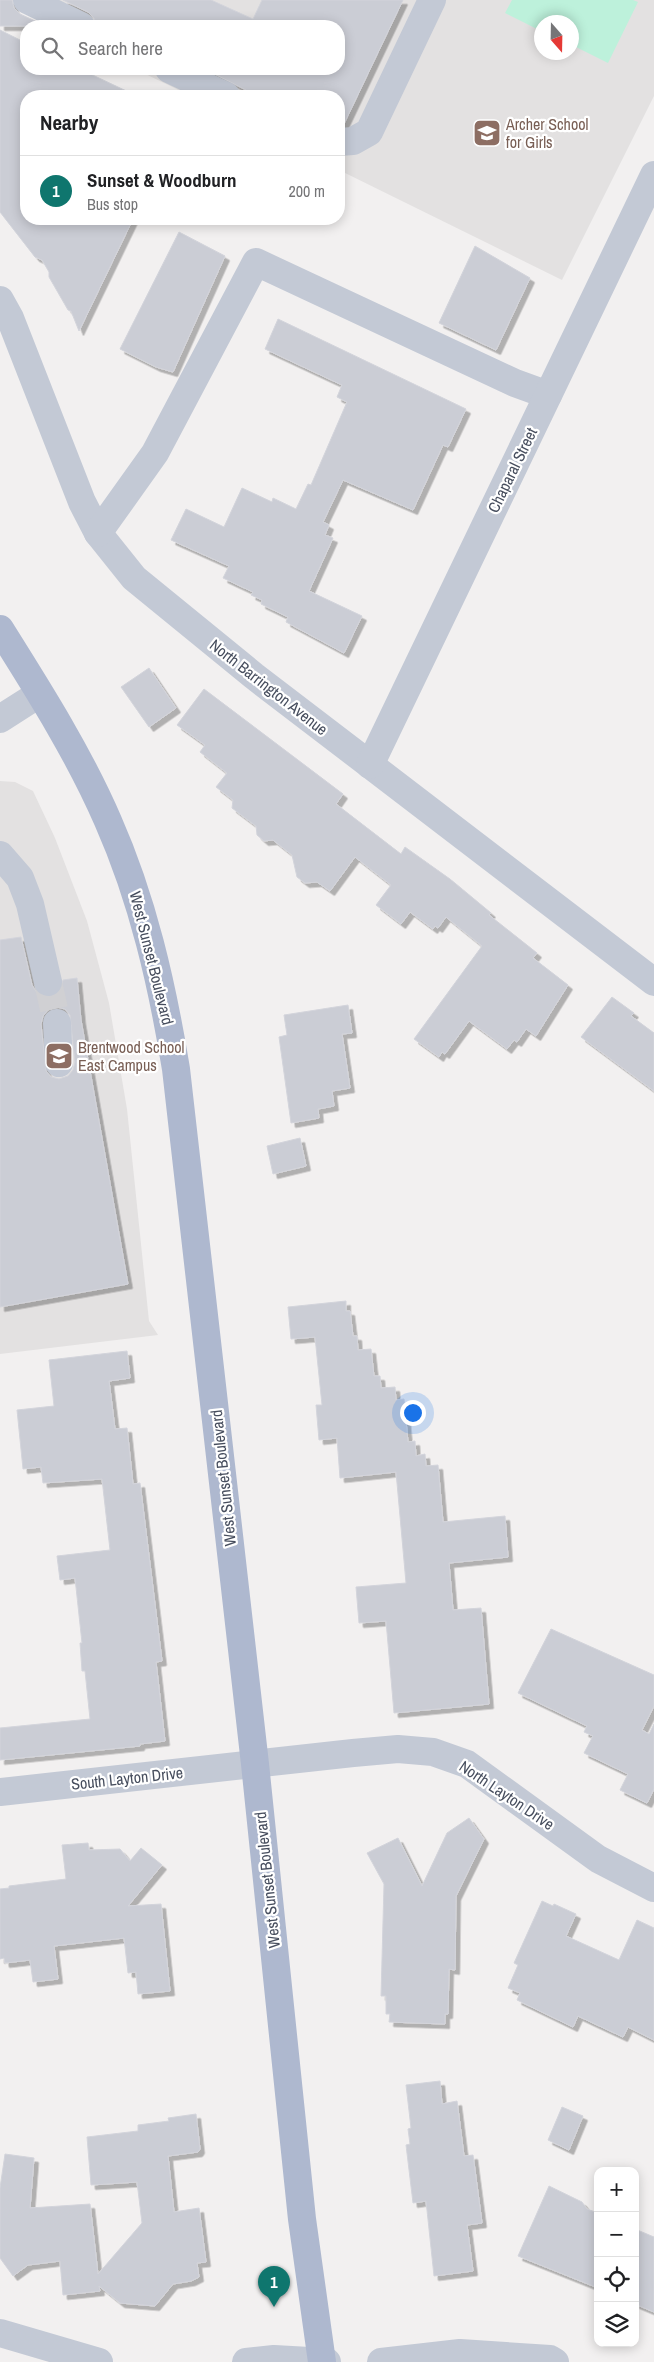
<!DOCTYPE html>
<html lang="en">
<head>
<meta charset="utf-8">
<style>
  body { margin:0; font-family:"Archivo Narrow",sans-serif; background:#f2f2f2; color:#202124 }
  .controls { position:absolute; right:15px; bottom:15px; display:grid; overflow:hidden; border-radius:10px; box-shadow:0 2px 12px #0003 }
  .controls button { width:45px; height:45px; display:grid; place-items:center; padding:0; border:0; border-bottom:1px solid #e0e0e0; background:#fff; color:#202124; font:25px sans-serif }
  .compass { position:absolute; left:534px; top:15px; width:45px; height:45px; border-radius:50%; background:#fff; box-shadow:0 2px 12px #0003; rotate:160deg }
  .you { position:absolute; left:412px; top:1412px; width:18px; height:18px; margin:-12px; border:4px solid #fff; border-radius:50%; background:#1a73e8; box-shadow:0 0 0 8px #1a73e833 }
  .badge { display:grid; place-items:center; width:32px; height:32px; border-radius:50%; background:#0f766e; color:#fff; font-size:16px; font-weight:700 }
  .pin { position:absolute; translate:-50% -41px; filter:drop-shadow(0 1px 2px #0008) }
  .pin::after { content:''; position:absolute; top:26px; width:18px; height:15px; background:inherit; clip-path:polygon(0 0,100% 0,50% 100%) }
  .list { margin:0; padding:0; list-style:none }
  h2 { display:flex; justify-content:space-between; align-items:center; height:65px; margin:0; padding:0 20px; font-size:21px }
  h2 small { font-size:16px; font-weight:400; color:#757577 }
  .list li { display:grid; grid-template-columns:32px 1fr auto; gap:15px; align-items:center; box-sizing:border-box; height:70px; padding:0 20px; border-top:1px solid #e0e0e0 }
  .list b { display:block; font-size:19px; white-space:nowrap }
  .list p { margin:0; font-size:16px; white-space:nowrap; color:#757577 }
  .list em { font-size:16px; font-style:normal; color:#757577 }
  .icon { flex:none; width:28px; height:28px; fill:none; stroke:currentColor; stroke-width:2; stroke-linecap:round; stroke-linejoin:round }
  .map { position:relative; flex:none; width:654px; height:2362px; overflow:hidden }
  .search { position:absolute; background:#fff; box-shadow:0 2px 12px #0003; left:20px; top:20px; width:325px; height:55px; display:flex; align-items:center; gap:12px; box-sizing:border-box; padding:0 18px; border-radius:20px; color:#757577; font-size:19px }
  .panel { position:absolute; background:#fff; box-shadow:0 2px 12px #0003; left:20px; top:90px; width:325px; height:135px; border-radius:20px }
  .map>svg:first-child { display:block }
  .education { fill:#e3e1e1; fill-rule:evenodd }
  .green { fill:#bdf1db }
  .building { fill:#cbcdd5; stroke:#d3d4db; fill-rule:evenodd; filter:url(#shadow) }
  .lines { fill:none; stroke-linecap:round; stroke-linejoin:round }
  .minor-tunnel { stroke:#d0d0d3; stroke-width:28; stroke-dasharray:28 14; stroke-linecap:butt }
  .minor { stroke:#c3c9d5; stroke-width:28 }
  .major { stroke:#aeb8cf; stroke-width:28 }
  .labels { text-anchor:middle; stroke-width:4.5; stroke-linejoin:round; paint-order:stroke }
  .education-label { font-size:16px; fill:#785e54; stroke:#fff; text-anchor:start }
  .street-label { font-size:16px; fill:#474e5e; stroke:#fff }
</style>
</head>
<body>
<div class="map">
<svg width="654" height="2362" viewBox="0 0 654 2362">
  <defs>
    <filter id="shadow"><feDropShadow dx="4.5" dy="4.5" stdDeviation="0" flood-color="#0004"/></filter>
  </defs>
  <rect width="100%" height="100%" fill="#f2f0f0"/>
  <g class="education">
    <path d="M0 0H654V96L562 280 339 170V96H191L135 69H339V26H49ZM542 22H572V52H542Z"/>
    <path d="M0 781 15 782 33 791 55 838 87 921 109 1003 127 1109 149 1321 158 1335 0 1354Z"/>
  </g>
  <path class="green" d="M512 0H633L638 2 608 63 572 45V22H542L541 31 505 13Z"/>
  <g class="building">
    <path d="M0 0H12L14 8 20 14 46 26H0Z"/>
    <path d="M63 0H211L253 19 262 0H403L343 126H339V96H243L246 90 205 69H339V26H96L94 18 88 12Z"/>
    <path d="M0 30 26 43V69H80L137 96H26V219H133L79 331 71 311 68 310 49 277V272L42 260 35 257 0 212Z"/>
    <path d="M179 232 225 256 173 372 156 367 120 349Z"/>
    <path d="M475 246 530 278 496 350 439 323Z"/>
    <path d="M278 319 466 409 448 447 443 445 413 510 343 480 323 522 329 525 325 535 333 538 309 591 362 616 344 653 286 622 288 617 261 604 262 600 251 595 253 592 223 578 229 566 171 540 186 509 224 527 242 488 272 502 273 498 296 509 308 484 311 485 347 402 337 397 342 385 265 349Z"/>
    <path d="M149 668 176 708 149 727 121 687Z"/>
    <path d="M204 689 343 794 336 804 401 854 405 847 450 879 491 913 489 915 537 953 533 958 568 985 536 1036 526 1029 517 1042 514 1040 507 1049 469 1021 445 1054 442 1052 439 1057 414 1039 482 946 446 917 438 928 435 926 433 929 410 912 401 924 376 905 391 885 355 857 330 891 317 882 305 883 297 877 292 855 273 840 264 841 257 835 256 826 232 808 233 800 216 787 227 773 200 752 205 745 177 725Z"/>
    <path d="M21 937 32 985 37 993 44 997H52L59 993 63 980 77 978 81 1020 128 1284 0 1307V940ZM57 1007 65 1009 70 1015 75 1062 73 1070 68 1076 59 1079 51 1077 46 1071 41 1024 43 1016 48 1010Z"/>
    <path d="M612 997 634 1013 631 1016 654 1033V1091L581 1037Z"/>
    <path d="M348 1005 352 1033 342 1034 350 1088 332 1091 334 1106 318 1109 319 1118 291 1123 279 1037 287 1035 284 1015Z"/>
    <path d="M300 1138 306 1166 273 1174 267 1146Z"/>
    <path d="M346 1301V1311H350L353 1336H357L358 1350 371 1349 374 1376H380L381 1388 395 1387 396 1400 404 1399 408 1442 415 1441 416 1456 425 1454 426 1466 438 1465 443 1522 505 1516 508 1557 449 1563 453 1610 481 1608 489 1704 394 1713 386 1621 359 1623 356 1587 406 1583 396 1472 340 1478 337 1438 319 1440 316 1405H322L315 1337 291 1339 288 1307Z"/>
    <path d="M127 1351 130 1378 109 1381 115 1429 127 1428 133 1484 140 1483 162 1661 156 1662 165 1741 140 1744V1746L0 1760V1728L90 1719 85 1671H82L80 1643H82L75 1578 60 1580 57 1556 110 1550 102 1479 43 1483 41 1467 23 1469 17 1410 54 1406 49 1360Z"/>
    <path d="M551 1629 654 1675V1706L642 1730 649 1734 654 1724V1789L647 1803 620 1790 628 1774 584 1753 593 1736 584 1732 587 1726 518 1693Z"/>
    <path d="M469 1818 484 1839 456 1896 455 1970 449 1969 448 2014H445V2024L389 2022 390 2014H386V1996H381L384 1884 367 1853 398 1838 422 1886 447 1833Z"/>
    <path d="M88 1843 89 1850 120 1849 130 1861 141 1848 162 1865 128 1906 161 1904 170 1991 138 1994 136 1972 128 1973 124 1938 54 1946 58 1979 33 1982 30 1960 5 1963 4 1958 0 1959V1889L9 1888V1886L66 1879 62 1845Z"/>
    <path d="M542 1901 553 1906 554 1904 576 1914 566 1936 619 1960 637 1920 654 1928V2040L628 2027 623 2037 578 2016 573 2027 517 2000 520 1993 508 1988 518 1965 514 1963Z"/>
    <path d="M440 2081 442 2104 457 2101 464 2156 473 2155 482 2223 467 2225 473 2271 434 2276 426 2201 413 2203 406 2145 410 2144 408 2129 411 2128 406 2085Z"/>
    <path d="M562 2107 583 2116 569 2150 548 2140Z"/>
    <path d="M196 2114 200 2149 198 2152 168 2156 174 2212 199 2208 206 2262 197 2263 199 2277 191 2281 173 2284 155 2306 120 2303 99 2286 100 2291 63 2295 60 2261 28 2265 13 2276 0 2258V2188L5 2154 34 2158 30 2208 90 2204 98 2274 142 2223 137 2182 91 2185 87 2137 138 2131V2125L169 2121 168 2118Z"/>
    <path d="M549 2186 582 2202 587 2209 598 2213V2288L518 2256Z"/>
    <path d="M635 2229 654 2237V2312L635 2304Z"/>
  </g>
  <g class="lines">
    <path class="minor-tunnel" d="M48 982 57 1023"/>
    <g class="minor">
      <path d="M27 0 81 26"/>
      <path d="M169 69 226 96"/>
      <path d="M339 142 353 141 369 132 432 0"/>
      <path d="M0 300 10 318 82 502 98 533 134 578 254 676 654 982"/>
      <path d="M98 533 155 453 256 262 515 383 548 395"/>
      <path d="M0 719 39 694"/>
      <path d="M370 765 654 175"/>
      <path d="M0 855 20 878 30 904 48 982"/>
      <path d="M57 1023 59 1063"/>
      <path d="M0 1792 353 1753 398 1749 433 1752 467 1764 598 1859 654 1888"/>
      <path d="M0 2333 99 2362"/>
      <path d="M246 2362 274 2359 327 2362"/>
      <path d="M381 2362 460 2353 550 2359 555 2362"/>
    </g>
    <path class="major" d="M0 629C39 691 79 754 108 821 143 900 162 984 176 1069L255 1764 302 2219 322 2362"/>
  </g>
  <defs>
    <symbol id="school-square" viewBox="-11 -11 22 22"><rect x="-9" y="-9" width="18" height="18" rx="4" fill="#8d6e63" stroke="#fff"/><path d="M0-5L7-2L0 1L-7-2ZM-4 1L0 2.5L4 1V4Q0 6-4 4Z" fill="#fff"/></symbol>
  </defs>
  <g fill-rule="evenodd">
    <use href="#school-square" x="471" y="117" width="32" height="32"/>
    <use href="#school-square" x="43" y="1040" width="32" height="32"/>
  </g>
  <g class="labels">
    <g class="education-label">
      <text x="506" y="130">Archer School<tspan x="506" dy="18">for Girls</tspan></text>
      <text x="78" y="1053">Brentwood School<tspan x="78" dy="18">East Campus</tspan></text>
    </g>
    <g class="street-label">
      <text transform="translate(512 470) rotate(-64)" y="6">Chaparal Street</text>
      <text transform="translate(269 687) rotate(38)" y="6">North Barrington Avenue</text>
      <text transform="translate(152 958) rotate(76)" y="6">West Sunset Boulevard</text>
      <text transform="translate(223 1478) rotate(-96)" y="6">West Sunset Boulevard</text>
      <text transform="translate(127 1778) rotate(-6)" y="6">South Layton Drive</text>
      <text transform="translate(507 1795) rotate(34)" y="6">North Layton Drive</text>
      <text transform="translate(267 1880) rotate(-96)" y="6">West Sunset Boulevard</text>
    </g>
  </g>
</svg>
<div class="controls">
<button>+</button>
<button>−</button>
<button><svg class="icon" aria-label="locate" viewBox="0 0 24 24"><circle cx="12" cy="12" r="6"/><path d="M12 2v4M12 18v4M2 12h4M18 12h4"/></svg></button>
<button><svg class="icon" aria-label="layers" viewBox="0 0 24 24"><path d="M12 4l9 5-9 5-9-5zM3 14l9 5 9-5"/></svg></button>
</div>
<svg class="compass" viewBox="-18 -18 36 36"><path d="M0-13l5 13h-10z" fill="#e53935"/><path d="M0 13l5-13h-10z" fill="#757577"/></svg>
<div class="you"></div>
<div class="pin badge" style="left:274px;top:2307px">1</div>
<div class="search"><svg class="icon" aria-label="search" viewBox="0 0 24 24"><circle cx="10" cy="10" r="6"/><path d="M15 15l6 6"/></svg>Search here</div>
<section class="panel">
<h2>Nearby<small></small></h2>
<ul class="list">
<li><span class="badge">1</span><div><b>Sunset &amp; Woodburn</b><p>Bus stop</p></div><em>200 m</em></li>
</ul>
</section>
</div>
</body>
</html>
